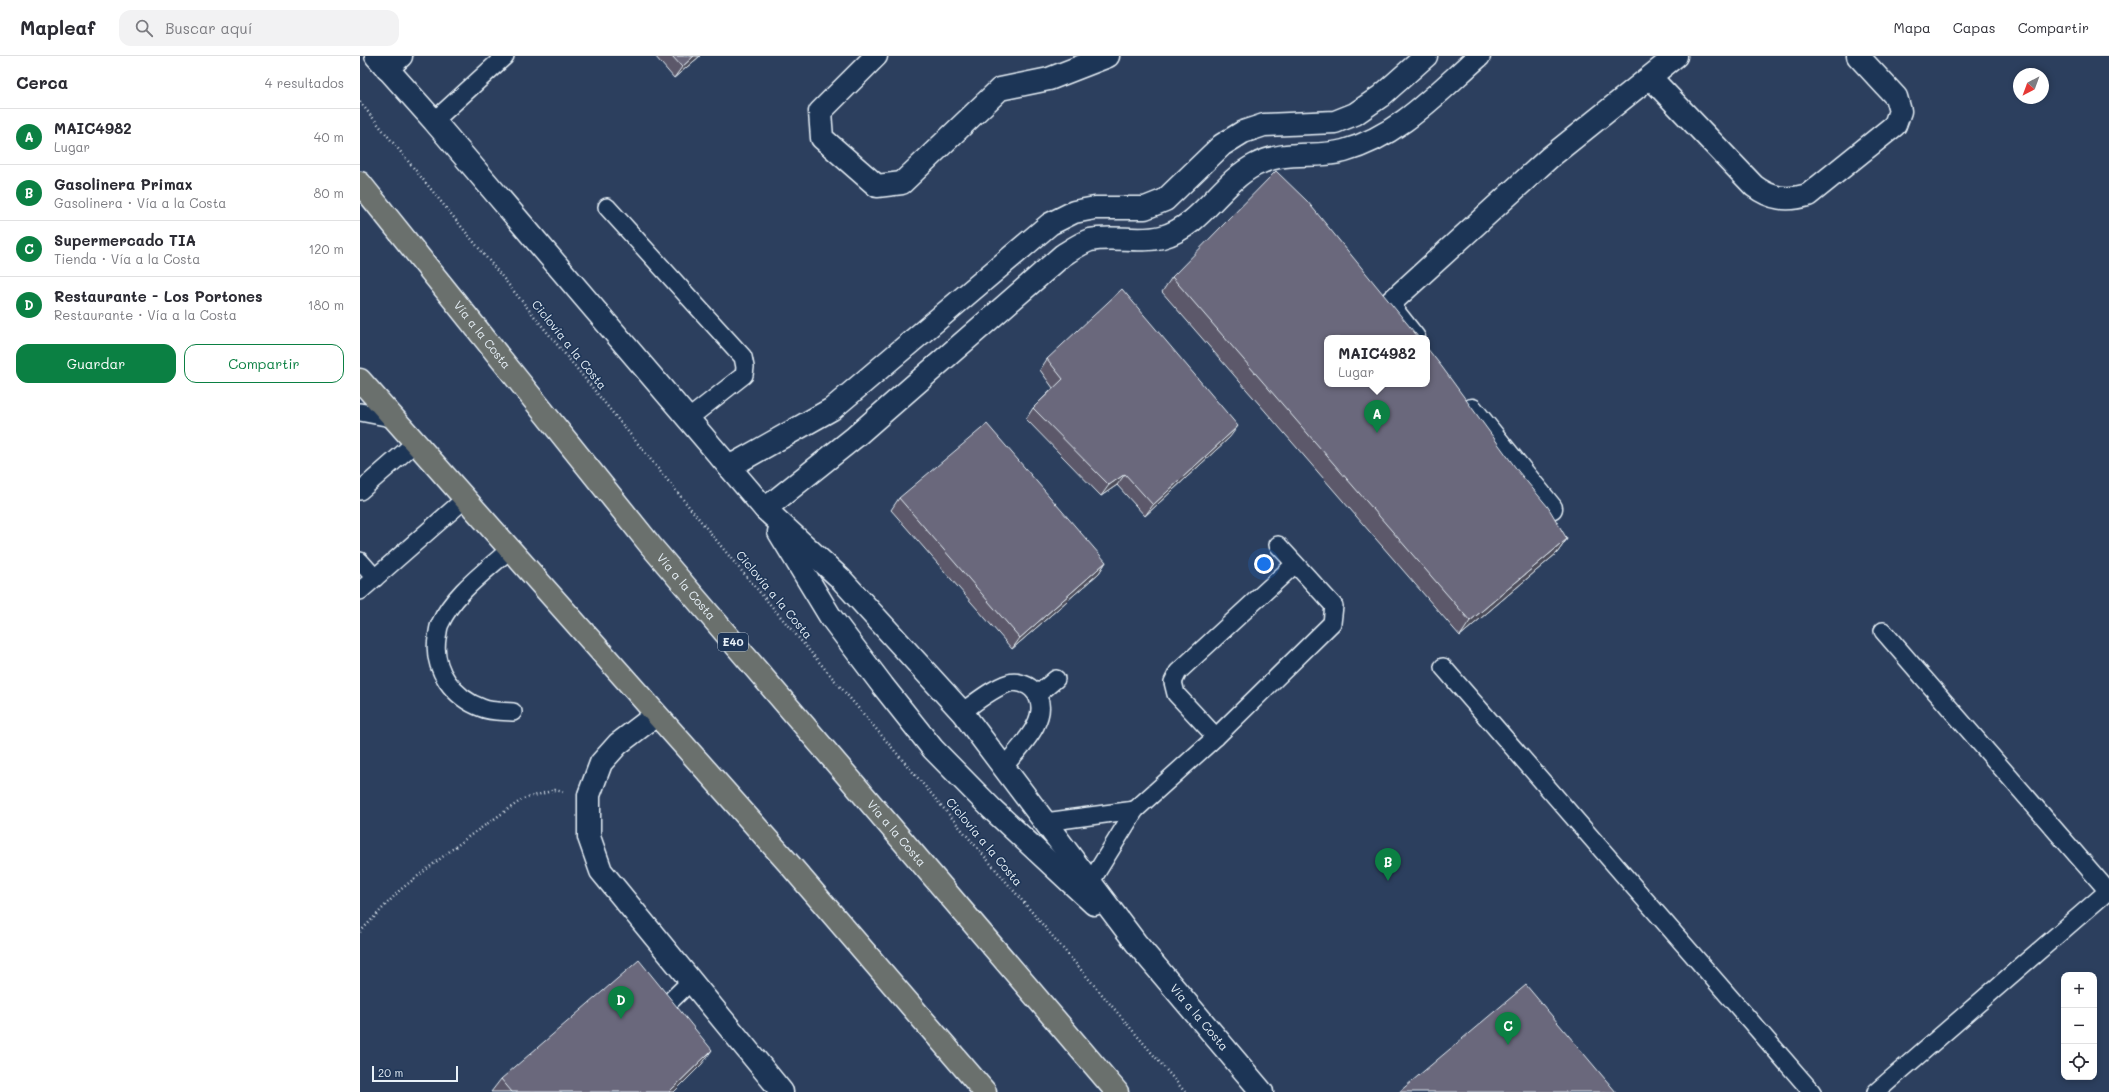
<!DOCTYPE html>
<html lang="es">
<head>
<meta charset="utf-8">
<style>
  body { margin:0; font-family:Mali,sans-serif; background:#f2f2f3; color:#2b2b33 }
  .controls { position:absolute; right:12px; bottom:12px; display:grid; overflow:hidden; border-radius:8px; box-shadow:0 2px 6px #0003 }
  .controls button { width:36px; height:36px; display:grid; place-items:center; padding:0; border:0; border-bottom:1px solid #e1e1e2; background:#fff; color:#2b2b33; font:20px sans-serif }
  .compass { position:absolute; left:1653px; top:12px; width:36px; height:36px; border-radius:50%; background:#fff; box-shadow:0 2px 6px #0003; rotate:221deg }
  .scale { position:absolute; left:12px; bottom:10px; width:86px; box-sizing:border-box; padding-left:4px; border:2px solid #e8f1f8; border-top:0; font-size:11px; line-height:14px; white-space:nowrap; color:#e8f1f8; -webkit-text-stroke:3px #1d3557; paint-order:stroke }
  .you { position:absolute; left:904px; top:508px; width:14px; height:14px; margin:-10px; border:3px solid #fff; border-radius:50%; background:#1a73e8; box-shadow:0 0 0 6px #1a73e833 }
  .badge { display:grid; place-items:center; width:26px; height:26px; border-radius:50%; background:#0b8043; color:#fff; font-size:13px; font-weight:700 }
  .pin { position:absolute; translate:-50% -33px; filter:drop-shadow(0 1px 2px #0008) }
  .pin::after { content:''; position:absolute; top:21px; width:14px; height:12px; background:inherit; clip-path:polygon(0 0,100% 0,50% 100%) }
  .popup { position:absolute; left:964px; top:279px; width:106px; height:52px; box-sizing:border-box; display:grid; place-content:center; border-radius:8px; background:#fff; filter:drop-shadow(0 1px 3px #0005); font-size:13px; white-space:nowrap; color:#7c7c81 }
  .popup b { font-size:15px; color:#2b2b33 }
  .popup::after { content:''; position:absolute; left:50%; top:100%; margin-left:-8px; border:8px solid transparent; border-top-color:#fff }
  .list { margin:0; padding:0; list-style:none }
  h2 { display:flex; justify-content:space-between; align-items:center; height:52px; margin:0; padding:0 16px; font-size:17px }
  h2 small { font-size:13px; font-weight:400; color:#7c7c81 }
  .list li { display:grid; grid-template-columns:26px 1fr auto; gap:12px; align-items:center; box-sizing:border-box; height:56px; padding:0 16px; border-top:1px solid #e1e1e2 }
  .list b { display:block; font-size:15px; white-space:nowrap }
  .list p { margin:0; font-size:13px; white-space:nowrap; color:#7c7c81 }
  .list em { font-size:13px; font-style:normal; color:#7c7c81 }
  .actions { display:flex; gap:8px; padding:12px 16px }
  .actions a { flex:1; padding:9px 0; border:1px solid #0b8043; border-radius:12px; text-align:center; font-size:14px; color:#0b8043 }
  .actions .main { background:#0b8043; color:#fff }
  .icon { flex:none; width:22px; height:22px; fill:none; stroke:currentColor; stroke-width:2; stroke-linecap:round; stroke-linejoin:round }
  .map { position:relative; flex:none; width:1749px; height:1036px; overflow:hidden }
  header { display:flex; align-items:center; gap:24px; box-sizing:border-box; height:56px; padding:0 20px; background:#fff; border-bottom:1px solid #e1e1e2 }
  header strong { font-size:19px }
  nav { display:flex; gap:22px; margin-inline-start:auto; font-size:14px }
  .search { width:280px; height:36px; background:#f2f2f3; display:flex; align-items:center; gap:10px; box-sizing:border-box; padding:0 14px; border-radius:12px; color:#7c7c81; font-size:15px }
  main { display:flex }
  aside { flex:1; background:#fff }
  .map>svg:first-child { display:block }
  .lines { fill:none; stroke-linecap:round; stroke-linejoin:round }
  .service-casing { stroke:#e8f1f8; stroke-width:20 }
  .minor-casing { stroke:#e8f1f8; stroke-width:25 }
  .tertiary-casing { stroke:#e8f1f8; stroke-width:25 }
  .trunk-casing { stroke:#e8f1f8; stroke-width:25 }
  .path { stroke:#e8f1f8; stroke-width:2.5; stroke-dasharray:1 3; stroke-linecap:butt }
  .service { stroke:#1d3557; stroke-width:17 }
  .minor { stroke:#1d3557; stroke-width:22 }
  .tertiary { stroke:#1d3557; stroke-width:22 }
  .trunk { stroke:#6b706d; stroke-width:22 }
  .wall { fill:#5b596b; stroke:#e8f1f8 }
  .shaded-wall { fill:#4a4957; stroke:#e8f1f8 }
  .building { fill:#6a687c; stroke:#e8f1f8 }
  .labels { text-anchor:middle; stroke-width:3; stroke-linejoin:round; paint-order:stroke }
  .shield { fill:#1d3557; stroke:#abb9c8; stroke-width:1 }
  .shield-label { font-size:11px; font-weight:bold; fill:#e8f1f8 }
  .street-label { font-size:12px; fill:#e8f1f8; stroke:#1d3557 }
</style>
</head>
<body>
<header>
<strong>Mapleaf</strong>
<div class="search"><svg class="icon" aria-label="search" viewBox="0 0 24 24"><circle cx="10" cy="10" r="6"/><path d="M15 15l6 6"/></svg>Buscar aquí</div>
<nav><a>Mapa</a><a>Capas</a><a>Compartir</a></nav>
</header>
<main>
<aside>
<h2>Cerca<small>4 resultados</small></h2>
<ul class="list">
<li><span class="badge">A</span><div><b>MAIC4982</b><p>Lugar</p></div><em>40 m</em></li>
<li><span class="badge">B</span><div><b>Gasolinera Primax</b><p>Gasolinera · Vía a la Costa</p></div><em>80 m</em></li>
<li><span class="badge">C</span><div><b>Supermercado TIA</b><p>Tienda · Vía a la Costa</p></div><em>120 m</em></li>
<li><span class="badge">D</span><div><b>Restaurante - Los Portones</b><p>Restaurante · Vía a la Costa</p></div><em>180 m</em></li>
</ul>
<div class="actions"><a class="main">Guardar</a><a>Compartir</a></div>
</aside>
<div class="map">
<svg width="1749" height="1036" viewBox="0 0 1749 1036">
  <rect width="100%" height="100%" fill="#2c3f5e"/>
  <filter id="ink" filterUnits="userSpaceOnUse"><feTurbulence type="fractalNoise" baseFrequency=".025" numOctaves="2"/><feDisplacementMap in="SourceGraphic" scale="8" xChannelSelector="R" yChannelSelector="G"/><feConvolveMatrix kernelMatrix="1 2 1 2 8 2 1 2 1" color-interpolation-filters="sRGB"/></filter>
  <g filter="url(#ink)">
    <g class="lines">
      <defs>
        <g id="service">
          <path d="M74 65 145 0"/>
          <path d="M247 151 383 301 385 311 384 319 328 363"/>
          <path d="M0 356 36 363"/>
          <path d="M0 435 56 386"/>
          <path d="M150 493C126 515 94 537 80 568 78 572 78 578 77 582 72 614 94 642 122 652 131 656 143 655 153 656"/>
          <path d="M0 505 15 522"/>
          <path d="M0 535 106 442"/>
          <path d="M1083 611 1452 1036"/>
          <path d="M677 639 696 623"/>
          <path d="M602 656C616 646 633 632 649 627 656 625 667 628 672 633 697 657 659 693 643 711"/>
          <path d="M856 681 816 638 813 626 818 616 935 508"/>
          <path d="M685 766 775 754"/>
          <path d="M730 827 775 754 856 681 972 567 974 550 918 489"/>
          <path d="M295 960 331 925"/>
          <path d="M1516 1036 1748 835 1523 575"/>
        </g>
        <g id="minor">
          <path d="M516 0 460 56 462 82 517 130 542 127 640 33 689 23 748 0"/>
          <path d="M27 13 41 0"/>
          <path d="M1291 22 1394 130C1411 143 1427 145 1448 139L1535 69 1540 55 1536 41 1498 0"/>
          <path d="M1054 282 1028 249 1189 102 1316 0"/>
          <path d="M1112 354 1191 452"/>
          <path d="M369 411 472 353 690 168 714 156 735 152H785L805 144 862 89 883 76 904 69 975 66 995 58 1021 40 1066 0"/>
          <path d="M405 453 495 381 703 199C711 194 721 187 730 184 753 179 779 187 802 181 842 170 860 127 895 109 926 93 954 103 984 95 1039 80 1078 36 1119 0"/>
          <path d="M296 659 258 688 241 707 229 739V781L241 815 422 1036"/>
        </g>
        <g id="tertiary">
          <path id="s1" d="M16 0 74 65 405 453 480 522 602 656 776 887 902 1036"/>
          <path d="M419 476 470 560 523 630 573 693 632 753 734 848"/>
        </g>
        <g id="trunk">
          <path id="s2" d="M0 127 291 490 757 1036"/>
          <path d="M0 324 431 810 625 1036"/>
        </g>
      </defs>
      <use href="#service" class="service-casing"/>
      <use href="#minor" class="minor-casing"/>
      <use href="#tertiary" class="tertiary-casing"/>
      <use href="#trunk" class="trunk-casing"/>
      <g class="path">
        <path d="M0 46 374 506 825 1036"/>
        <path d="M0 876 40 834 108 781 163 743 195 734 203 736"/>
      </g>
      <use href="#service" class="service"/>
      <use href="#minor" class="minor"/>
      <use href="#tertiary" class="tertiary"/>
      <use href="#trunk" class="trunk"/>
    </g>
    <g class="wall">
      <path d="M295 0H340L314 22Z"/>
      <path d="M812 221 1207 483 1197 497 1100 580 802 236Z"/>
      <path d="M687 303 870 381 785 460 757 429 741 440 666 363 673 352 693 332 680 314Z"/>
      <path d="M539 442 746 506 739 517 652 593 531 454Z"/>
      <path d="M342 1008 314 1036H131L141 1023Z"/>
    </g>
    <g class="shaded-wall">
      <path d="M334 0H340L314 22 322 11Z"/>
      <path d="M878 370 870 381 785 460 793 449Z"/>
      <path d="M765 418 757 429 741 440 749 429Z"/>
      <path d="M1207 483 1197 497 1100 580 1110 565Z"/>
      <path d="M746 506 739 517 652 593 660 582Z"/>
      <path d="M352 994 342 1008 314 1036H309Z"/>
    </g>
    <g class="building">
      <path d="M312 0H334L322 11Z"/>
      <path d="M916 115 947 145 1059 282H967V328H1067V292L1082 311 1158 415 1188 451 1207 483 1110 565 812 221Z"/>
      <path d="M762 233 878 370 793 449 765 418 749 429 673 352 703 323 687 303Z"/>
      <path d="M627 368 746 506 660 582 539 442Z"/>
      <path d="M279 904 352 994 309 1036H152L141 1023Z"/>
      <path d="M1166 929 1256 1036H1039Z"/>
    </g>
  </g>
  <g class="labels">
    <rect class="shield" x="358" y="577" width="30" height="18" rx="3"/>
    <g class="shield-label">
      <text x="373" y="590">E40</text>
    </g>
    <g class="street-label">
      <text dy="4" stroke="none"><textPath href="#s2" startOffset="195">Vía a la Costa</textPath></text>
      <text transform="translate(209 289) rotate(51)" y="4">Ciclovía a la Costa</text>
      <text dy="4" stroke="none"><textPath href="#s2" startOffset="519">Vía a la Costa</textPath></text>
      <text transform="translate(414 539) rotate(50)" y="4">Ciclovía a la Costa</text>
      <text dy="4" stroke="none"><textPath href="#s2" startOffset="843">Vía a la Costa</textPath></text>
      <text transform="translate(624 786) rotate(50)" y="4">Ciclovía a la Costa</text>
      <text dy="4" stroke="none"><textPath href="#s1" startOffset="1267">Vía a la Costa</textPath></text>
    </g>
  </g>
</svg>
<div class="controls">
<button>+</button>
<button>−</button>
<button><svg class="icon" aria-label="locate" viewBox="0 0 24 24"><circle cx="12" cy="12" r="6"/><path d="M12 2v4M12 18v4M2 12h4M18 12h4"/></svg></button>
</div>
<svg class="compass" viewBox="-18 -18 36 36"><path d="M0-13l5 13h-10z" fill="#e53935"/><path d="M0 13l5-13h-10z" fill="#7c7c81"/></svg>
<div class="scale">20 m</div>
<div class="you"></div>
<div class="pin badge" style="left:1017px;top:377px">A</div>
<div class="popup"><b>MAIC4982</b>Lugar</div>
<div class="pin badge" style="left:1028px;top:825px">B</div>
<div class="pin badge" style="left:1148px;top:989px">C</div>
<div class="pin badge" style="left:261px;top:963px">D</div>
</div>
</main>
</body>
</html>
